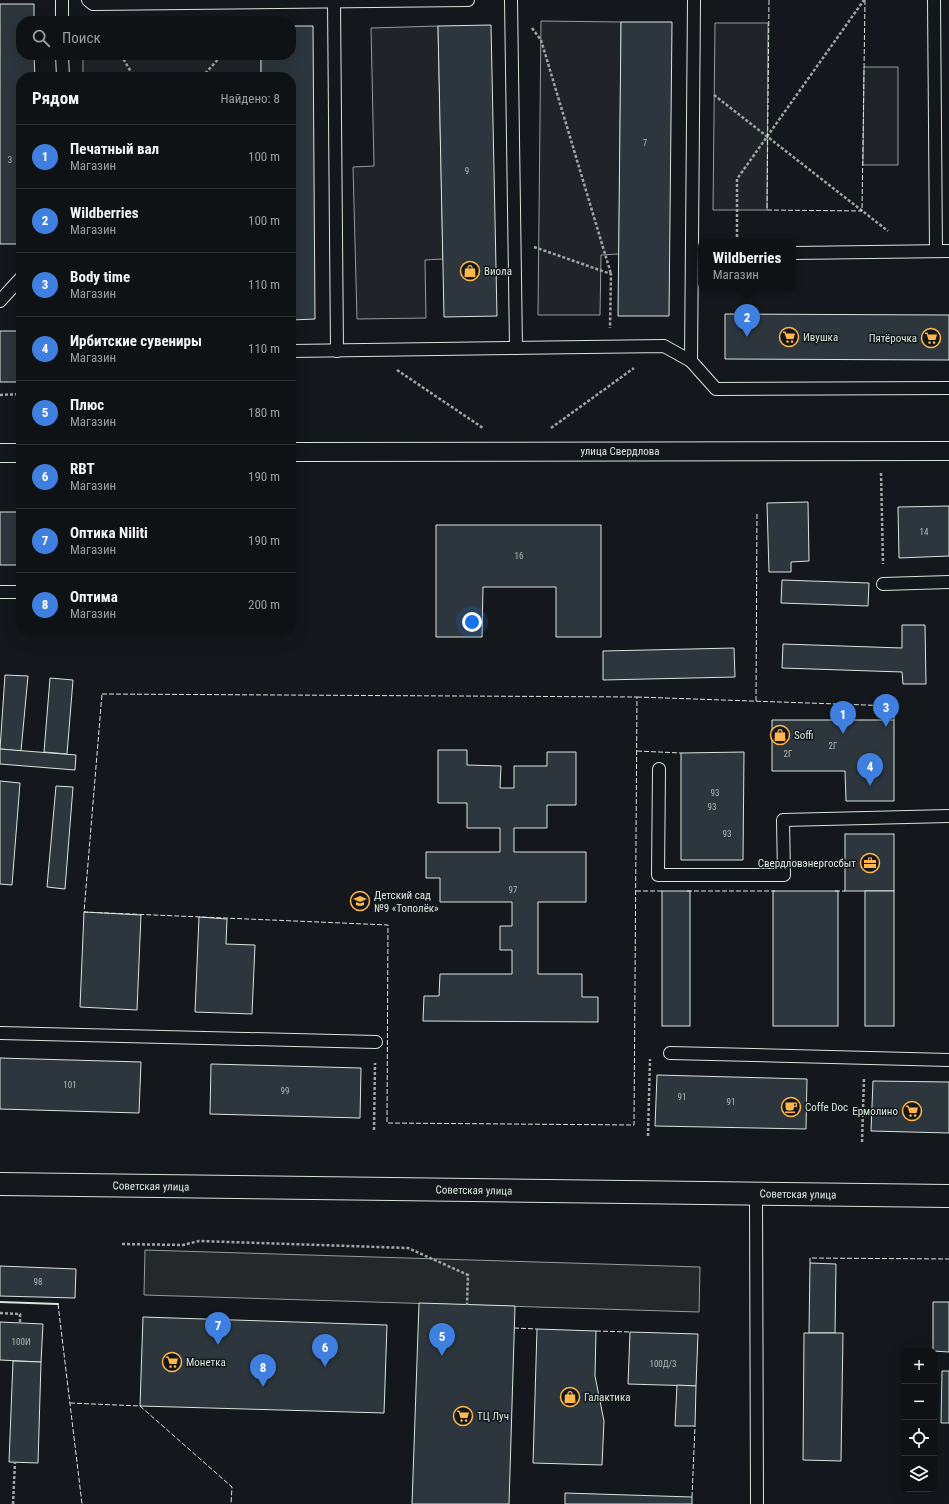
<!DOCTYPE html>
<html lang="ru">
<head>
<meta charset="utf-8">
<style>
  body { margin:0; font-family:"Roboto Condensed",sans-serif; background:#181b1e; color:#f1f3f6 }
  .controls { position:absolute; right:12px; bottom:12px; display:grid; overflow:hidden; border-radius:8px; box-shadow:0 4px 16px #0002 }
  .controls button { width:36px; height:36px; display:grid; place-items:center; padding:0; border:0; border-bottom:1px solid #2f3234; background:#0f1215; color:#f1f3f6; font:20px sans-serif }
  .you { position:absolute; left:472px; top:622px; width:14px; height:14px; margin:-10px; border:3px solid #fff; border-radius:50%; background:#1a73e8; box-shadow:0 0 0 6px #1a73e833 }
  .badge { display:grid; place-items:center; width:26px; height:26px; border-radius:50%; background:#ea580c; color:#fff; font-size:13px; font-weight:700 }
  .pin { position:absolute; translate:-50% -33px; filter:drop-shadow(0 1px 2px #0008) }
  .pin::after { content:''; position:absolute; top:21px; width:14px; height:12px; background:inherit; clip-path:polygon(0 0,100% 0,50% 100%) }
  .popup { position:absolute; left:698px; top:239px; width:98px; height:52px; box-sizing:border-box; display:grid; place-content:center; border-radius:8px; background:#0f1215; filter:drop-shadow(0 1px 3px #0005); font-size:13px; white-space:nowrap; color:#9b9ea0 }
  .popup b { font-size:15px; color:#f1f3f6 }
  .popup::after { content:''; position:absolute; left:50%; top:100%; margin-left:-8px; border:8px solid transparent; border-top-color:#0f1215 }
  .list { margin:0; padding:0; list-style:none }
  h2 { display:flex; justify-content:space-between; align-items:center; height:52px; margin:0; padding:0 16px; font-size:17px }
  h2 small { font-size:13px; font-weight:400; color:#9b9ea0 }
  .list li { display:grid; grid-template-columns:26px 1fr auto; gap:12px; align-items:center; box-sizing:border-box; height:64px; padding:0 16px; border-top:1px solid #2f3234 }
  .list b { display:block; font-size:15px; white-space:nowrap }
  .list p { margin:0; font-size:13px; white-space:nowrap; color:#9b9ea0 }
  .list em { font-size:13px; font-style:normal; color:#9b9ea0 }
  .icon { flex:none; width:22px; height:22px; fill:none; stroke:currentColor; stroke-width:2; stroke-linecap:round; stroke-linejoin:round }
  .map { position:relative; flex:none; width:949px; height:1504px; overflow:hidden }
  .search { position:absolute; background:#0f1215; box-shadow:0 4px 16px #0002; left:16px; top:16px; width:280px; height:44px; display:flex; align-items:center; gap:10px; box-sizing:border-box; padding:0 14px; border-radius:16px; color:#9b9ea0; font-size:15px }
  .panel { position:absolute; background:#0f1215; box-shadow:0 4px 16px #0002; left:16px; top:72px; width:280px; height:564px; border-radius:16px }
  .map>svg:first-child { display:block }
  .green { fill:#202428; stroke:#939e99 }
  .parking { fill:#24282b; stroke:#939e99 }
  .building { fill:#2c363c; stroke:#d8e6dc }
  .lines { fill:none; stroke-linecap:round; stroke-linejoin:round }
  .service-casing { stroke:#d8e6dc; stroke-width:14 }
  .pedestrian-casing { stroke:#d8e6dc; stroke-width:20 }
  .primary-casing { stroke:#d8e6dc; stroke-width:24 }
  .path { stroke:#9da8a2; stroke-width:2.5; stroke-dasharray:3 2; stroke-linecap:butt }
  .service { stroke:#14181c; stroke-width:12 }
  .pedestrian { stroke:#14181c; stroke-width:18 }
  .primary { stroke:#14181c; stroke-width:22 }
  .fence { stroke:#d8e6dc; stroke-width:1; stroke-dasharray:5 2; stroke-linecap:butt }
  .wall { stroke:#d8e6dc; stroke-width:2 }
  .labels { text-anchor:middle; stroke-width:3; stroke-linejoin:round; paint-order:stroke }
  .number-label { font-size:9px; fill:#adbab4 }
  .poi-label { font-size:11px; fill:#d8e6dc; stroke:#14181c; text-anchor:start }
  .street-label { font-size:11px; fill:#d8e6dc; stroke:#14181c }
</style>
</head>
<body>
<div class="map">
<svg width="949" height="1504" viewBox="0 0 949 1504">
  <rect width="100%" height="100%" fill="#14181c"/>
  <g class="green">
    <path d="M541 21 621 22 619 254 601 255 600 315H538Z"/>
    <path d="M715 23H768L767 210H713Z"/>
    <path d="M438 26 443 259 425 260 426 318 357 319 353 167 374 166 371 28Z"/>
    <rect x="83" y="55" width="178" height="22"/>
    <path d="M864 67H898V165H863Z"/>
  </g>
  <path class="parking" d="M145 1250 700 1267 699 1312 144 1295Z"/>
  <g class="building">
    <path d="M0 4H34V21H21V55H34L35 77H21V244H0Z"/>
    <path d="M621 22H672L669 316H618Z"/>
    <path d="M491 25 497 316 444 317 438 26Z"/>
    <path d="M291 26H313L315 319 291 320V77H261V55H291Z"/>
    <path d="M725 314 949 315V360L725 359Z"/>
    <rect x="0" y="331" width="21" height="51"/>
    <path d="M808 502 809 561 791 562V572H769L767 503Z"/>
    <path d="M949 506V556L899 558 898 507Z"/>
    <rect x="0" y="512" width="21" height="53"/>
    <path d="M436 525H601V637H556V587H483L482 637H436Z"/>
    <path d="M782 580 869 583 868 606 781 603Z"/>
    <path d="M902 625H925L926 684H903L902 672 782 668 783 644 902 648Z"/>
    <path d="M734 648 735 677 603 680V651Z"/>
    <path d="M5 675 28 676 21 751 0 749Z"/>
    <path d="M50 678 73 680 67 754 44 752Z"/>
    <path d="M772 720H894V801H846L845 771H772Z"/>
    <path d="M0 749 76 755 75 770 0 764Z"/>
    <path d="M438 750H467V765L501 766 500 788H514V766H547V752H576V805H547V828H514V852H586V902H538V974H582V997H598V1022L423 1021 424 996H439L440 974H512V950H500V926H512V902H440V878H426V852H500V828H467V803H438Z"/>
    <path d="M744 752 743 860H681V753Z"/>
    <path d="M0 781 20 783 12 885 0 884Z"/>
    <path d="M56 786 73 787 65 889 47 887Z"/>
    <rect x="845" y="834" width="49" height="57"/>
    <rect x="662" y="891" width="28" height="135"/>
    <rect x="773" y="891" width="65" height="135"/>
    <rect x="865" y="891" width="29" height="135"/>
    <path d="M84 912 141 915 137 1010 80 1007Z"/>
    <path d="M199 917 227 919 226 944 255 945 252 1014 195 1012Z"/>
    <path d="M0 1058 141 1062 139 1113 0 1109Z"/>
    <path d="M211 1064 361 1068 360 1118 210 1114Z"/>
    <path d="M657 1075 807 1079 806 1129 655 1126Z"/>
    <path d="M873 1081 949 1082V1133L871 1131Z"/>
    <path d="M810 1263 836 1264 835 1333H809Z"/>
    <path d="M0 1266 76 1269 75 1298 0 1296Z"/>
    <path d="M933 1302H949V1352L933 1351Z"/>
    <path d="M419 1303 515 1306 509 1504H412Z"/>
    <path d="M143 1317 387 1325 384 1413 140 1406Z"/>
    <path d="M0 1322 43 1324 41 1362 0 1360Z"/>
    <path d="M537 1329 596 1331 595 1376 604 1421 602 1465 533 1463Z"/>
    <path d="M630 1332 698 1334 696 1386 628 1384Z"/>
    <path d="M804 1333H843L841 1461 803 1460Z"/>
    <path d="M13 1361 41 1362 38 1463 9 1462Z"/>
    <path d="M942 1371H949V1423H941Z"/>
    <path d="M677 1385 696 1386 695 1426H675Z"/>
    <path d="M565 1493 692 1497V1504H565Z"/>
  </g>
  <g class="lines">
    <defs>
      <g id="service">
        <path d="M62 0V21"/>
        <path d="M88 0 93 4 468 0"/>
        <path d="M511 0 516 348"/>
        <path d="M934 0 936 251"/>
        <path d="M334 1 337 351"/>
        <path d="M62 55 63 77"/>
        <path d="M793 253 949 251"/>
        <path d="M0 301 21 278"/>
        <path d="M291 351 664 346 691 361 716 389 949 388"/>
        <path d="M691 361 694 0"/>
        <path d="M883 584 949 582"/>
        <path d="M0 592H21"/>
        <path d="M659 769 658 875H784L783 820 949 816"/>
        <path d="M0 1033 376 1042"/>
        <path d="M670 1053 949 1060"/>
        <path d="M756 1194 757 1504"/>
      </g>
      <g id="pedestrian">
        <path d="M291 452 949 451"/>
        <path d="M0 453H21"/>
      </g>
      <path id="primary" d="M0 1184 949 1196"/>
    </defs>
    <use href="#service" class="service-casing"/>
    <use href="#pedestrian" class="pedestrian-casing"/>
    <use href="#primary" class="primary-casing"/>
    <g class="path">
      <path d="M532 28 541 40 611 274"/>
      <path d="M121 55 134 77"/>
      <path d="M202 77 222 55"/>
      <path d="M714 95 888 231"/>
      <path d="M737 242V179L864 0"/>
      <path d="M534 247 611 274 610 328"/>
      <path d="M397 370 483 428"/>
      <path d="M0 395 21 394"/>
      <path d="M551 428 634 368"/>
      <path d="M881 473 883 564"/>
      <path d="M374 1130 375 1063"/>
      <path d="M648 1136 650 1059"/>
      <path d="M862 1142 864 1077"/>
      <path d="M122 1244 183 1245 199 1241 408 1248 468 1275 467 1305"/>
      <path d="M0 1313 20 1314V1323"/>
      <path d="M13 1504 15 1462"/>
    </g>
    <use href="#service" class="service"/>
    <use href="#pedestrian" class="pedestrian"/>
    <use href="#primary" class="primary"/>
    <g class="fence">
      <path d="M769 0 767 210 862 211 865 0"/>
      <path d="M102 694 637 697 634 1125 387 1123 388 925 84 912Z"/>
      <path d="M637 697 894 706V720"/>
      <path d="M756 701 757 513"/>
      <path d="M637 751 681 753"/>
      <path d="M636 891H663"/>
      <path d="M687 891H775"/>
      <path d="M835 891H845"/>
      <path d="M810 1263V1258L949 1259"/>
      <path d="M58 1304 82 1504"/>
      <path d="M514 1328 537 1329"/>
      <path d="M596 1331 630 1332"/>
      <path d="M70 1403 140 1406 232 1487 231 1504"/>
      <path d="M692 1497 695 1426"/>
    </g>
    <path class="wall" d="M0 1302 58 1304"/>
  </g>
  <defs>
    <symbol id="shop-ring" viewBox="-11 -11 22 22"><circle r="9.5" fill="#14181c" stroke="#ffb74d" stroke-width="1.5"/><path d="M-5-2.5h2.3a2.7 3.5 0 0 1 5.4 0H5L5.5 6h-11ZM-1.5-2.5h3a1.5 2.3 0 0 0-3 0Z" fill="#ffb74d"/></symbol>
    <symbol id="supermarket-ring" viewBox="-11 -11 22 22"><circle r="9.5" fill="#14181c" stroke="#ffb74d" stroke-width="1.5"/><path d="M-6-5.5h2.5l.6 2H6L4.5 2H-2.5L-4.4-4H-6ZM-1.5 3.2a1.3 1.3 0 1 0 .1 0ZM3 3.2a1.3 1.3 0 1 0 .1 0Z" fill="#ffb74d"/></symbol>
    <symbol id="office-ring" viewBox="-11 -11 22 22"><circle r="9.5" fill="#14181c" stroke="#ffb74d" stroke-width="1.5"/><path d="M-6-3h4V-5.5h4V-3h4V5H-6ZM-1-4.5V-3h2v-1.5ZM-6 0V1H6V0Z" fill="#ffb74d"/></symbol>
    <symbol id="school-ring" viewBox="-11 -11 22 22"><circle r="9.5" fill="#14181c" stroke="#ffb74d" stroke-width="1.5"/><path d="M0-5L7-2L0 1L-7-2ZM-4 1L0 2.5L4 1V4Q0 6-4 4Z" fill="#ffb74d"/></symbol>
    <symbol id="cafe-ring" viewBox="-11 -11 22 22"><circle r="9.5" fill="#14181c" stroke="#ffb74d" stroke-width="1.5"/><path d="M-5.5-4.5H6V0H3Q3 3.5 0 3.5H-2.5Q-5.5 3.5-5.5 0ZM3-3.2v2h1.7v-2ZM-6 4.5H4V6H-6Z" fill="#ffb74d"/></symbol>
  </defs>
  <g fill-rule="evenodd">
    <use href="#shop-ring" x="459" y="260" width="22" height="22"/>
    <use href="#supermarket-ring" x="778" y="326" width="22" height="22"/>
    <use href="#supermarket-ring" x="920" y="327" width="22" height="22"/>
    <use href="#shop-ring" x="769" y="724" width="22" height="22"/>
    <use href="#office-ring" x="859" y="852" width="22" height="22"/>
    <use href="#school-ring" x="349" y="890" width="22" height="22"/>
    <use href="#cafe-ring" x="780" y="1096" width="22" height="22"/>
    <use href="#supermarket-ring" x="901" y="1100" width="22" height="22"/>
    <use href="#supermarket-ring" x="161" y="1351" width="22" height="22"/>
    <use href="#shop-ring" x="559" y="1386" width="22" height="22"/>
    <use href="#supermarket-ring" x="452" y="1405" width="22" height="22"/>
  </g>
  <g class="labels">
    <g class="number-label">
      <text x="645" y="146">7</text>
      <text x="10" y="163">3</text>
      <text x="467" y="174">9</text>
      <text x="924" y="535">14</text>
      <text x="519" y="559">16</text>
      <text x="833" y="749">2Г</text>
      <text x="788" y="757">2Г</text>
      <text x="715" y="796">93</text>
      <text x="712" y="810">93</text>
      <text x="727" y="837">93</text>
      <text x="513" y="893">97</text>
      <text x="70" y="1088">101</text>
      <text x="285" y="1094">99</text>
      <text x="682" y="1100">91</text>
      <text x="731" y="1105">91</text>
      <text x="38" y="1285">98</text>
      <text x="21" y="1345">100И</text>
      <text x="663" y="1367">100Д/3</text>
    </g>
    <g class="poi-label">
      <text x="484" y="275">Виола</text>
      <text x="803" y="341">Ивушка</text>
      <text x="917" y="342" text-anchor="end">Пятёрочка</text>
      <text x="794" y="739">Soffi</text>
      <text x="856" y="867" text-anchor="end">Свердловэнергосбыт</text>
      <text x="374" y="899">Детский сад<tspan x="374" dy="13">№9 «Тополёк»</tspan></text>
      <text x="805" y="1111">Coffe Doc</text>
      <text x="898" y="1115" text-anchor="end">Ермолино</text>
      <text x="186" y="1366">Монетка</text>
      <text x="584" y="1401">Галактика</text>
      <text x="477" y="1420">ТЦ Луч</text>
    </g>
    <g class="street-label">
      <text x="620" y="455">улица Свердлова</text>
      <text transform="translate(151 1186) rotate(1)" y="4">Советская улица</text>
      <text transform="translate(474 1190) rotate(1)" y="4">Советская улица</text>
      <text transform="translate(798 1194) rotate(1)" y="4">Советская улица</text>
    </g>
  </g>
</svg>
<div class="controls">
<button>+</button>
<button>−</button>
<button><svg class="icon" aria-label="locate" viewBox="0 0 24 24"><circle cx="12" cy="12" r="6"/><path d="M12 2v4M12 18v4M2 12h4M18 12h4"/></svg></button>
<button><svg class="icon" aria-label="layers" viewBox="0 0 24 24"><path d="M12 4l9 5-9 5-9-5zM3 14l9 5 9-5"/></svg></button>
</div>
<div class="you"></div>
<div class="pin badge" style="left:843px;top:734px;background:#3f7fe0">1</div>
<div class="pin badge" style="left:747px;top:337px;background:#3f7fe0">2</div>
<div class="popup"><b>Wildberries</b>Магазин</div>
<div class="pin badge" style="left:886px;top:727px;background:#3f7fe0">3</div>
<div class="pin badge" style="left:870px;top:786px;background:#3f7fe0">4</div>
<div class="pin badge" style="left:442px;top:1356px;background:#3f7fe0">5</div>
<div class="pin badge" style="left:325px;top:1367px;background:#3f7fe0">6</div>
<div class="pin badge" style="left:218px;top:1345px;background:#3f7fe0">7</div>
<div class="pin badge" style="left:263px;top:1387px;background:#3f7fe0">8</div>
<div class="search"><svg class="icon" aria-label="search" viewBox="0 0 24 24"><circle cx="10" cy="10" r="6"/><path d="M15 15l6 6"/></svg>Поиск</div>
<section class="panel">
<h2>Рядом<small>Найдено: 8</small></h2>
<ul class="list">
<li><span class="badge" style="background:#3f7fe0">1</span><div><b>Печатный вал</b><p>Магазин</p></div><em>100 m</em></li>
<li><span class="badge" style="background:#3f7fe0">2</span><div><b>Wildberries</b><p>Магазин</p></div><em>100 m</em></li>
<li><span class="badge" style="background:#3f7fe0">3</span><div><b>Body time</b><p>Магазин</p></div><em>110 m</em></li>
<li><span class="badge" style="background:#3f7fe0">4</span><div><b>Ирбитские сувениры</b><p>Магазин</p></div><em>110 m</em></li>
<li><span class="badge" style="background:#3f7fe0">5</span><div><b>Плюс</b><p>Магазин</p></div><em>180 m</em></li>
<li><span class="badge" style="background:#3f7fe0">6</span><div><b>RBT</b><p>Магазин</p></div><em>190 m</em></li>
<li><span class="badge" style="background:#3f7fe0">7</span><div><b>Оптика Niliti</b><p>Магазин</p></div><em>190 m</em></li>
<li><span class="badge" style="background:#3f7fe0">8</span><div><b>Оптима</b><p>Магазин</p></div><em>200 m</em></li>
</ul>
</section>
</div>
</body>
</html>
